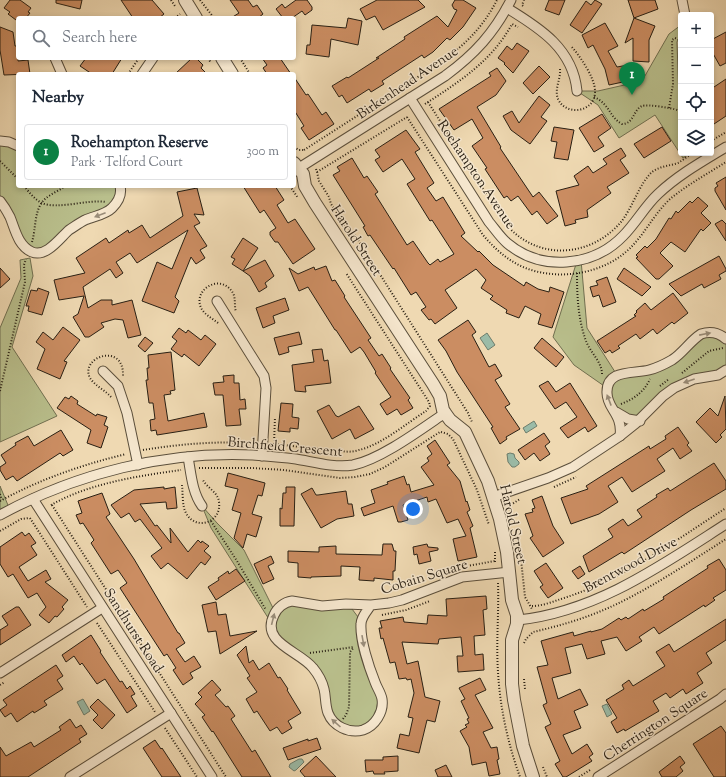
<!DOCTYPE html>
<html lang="en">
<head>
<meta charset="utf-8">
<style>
  body { margin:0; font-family:"Sorts Mill Goudy",serif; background:#f2f2f3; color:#1f2937 }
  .controls { position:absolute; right:12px; top:12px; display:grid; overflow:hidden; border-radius:4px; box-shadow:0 2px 6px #0003 }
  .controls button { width:36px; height:36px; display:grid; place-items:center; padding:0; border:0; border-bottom:1px solid #e0e1e3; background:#fff; color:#1f2937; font:20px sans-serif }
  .you { position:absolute; left:413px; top:509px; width:14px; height:14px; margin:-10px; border:3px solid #fff; border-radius:50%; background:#1a73e8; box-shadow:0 0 0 6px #1a73e833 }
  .badge { display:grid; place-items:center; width:26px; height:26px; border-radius:50%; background:#0b8043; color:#fff; font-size:13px; font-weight:700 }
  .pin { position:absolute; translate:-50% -33px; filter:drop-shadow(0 1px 2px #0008) }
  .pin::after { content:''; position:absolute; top:21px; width:14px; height:12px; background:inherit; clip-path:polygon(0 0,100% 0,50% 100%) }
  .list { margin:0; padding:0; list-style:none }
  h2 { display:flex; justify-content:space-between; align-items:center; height:52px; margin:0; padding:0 16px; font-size:17px }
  h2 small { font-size:13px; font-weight:400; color:#747a83 }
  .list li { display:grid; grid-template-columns:26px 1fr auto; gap:12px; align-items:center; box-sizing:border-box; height:56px; margin:0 8px 8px; padding:0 8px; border:1px solid #e0e1e3; border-radius:4px }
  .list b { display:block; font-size:15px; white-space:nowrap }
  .list p { margin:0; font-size:13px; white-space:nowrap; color:#747a83 }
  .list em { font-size:13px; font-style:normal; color:#747a83 }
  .icon { flex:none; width:22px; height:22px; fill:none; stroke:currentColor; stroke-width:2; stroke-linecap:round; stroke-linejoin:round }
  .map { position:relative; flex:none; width:726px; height:777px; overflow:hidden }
  .search { position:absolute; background:#fff; box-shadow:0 2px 6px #0003; left:16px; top:16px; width:280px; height:44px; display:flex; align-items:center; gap:10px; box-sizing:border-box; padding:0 14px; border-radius:4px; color:#747a83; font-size:15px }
  .panel { position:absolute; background:#fff; box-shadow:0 2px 6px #0003; left:16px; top:72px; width:280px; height:116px; border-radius:4px }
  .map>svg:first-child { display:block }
  .green { fill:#b9bf8c; stroke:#706f50 }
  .water { fill:#9bbba7; stroke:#6d7d6c }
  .building { fill:#cb8d62; stroke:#281f13 }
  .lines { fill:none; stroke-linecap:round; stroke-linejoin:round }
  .minor-casing { stroke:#5a4e3b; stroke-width:11 }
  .tertiary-casing { stroke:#5a4e3b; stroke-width:14 }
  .path { stroke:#281f13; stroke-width:2; stroke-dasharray:1 2; stroke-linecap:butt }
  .minor { stroke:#f5e6cd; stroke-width:9 }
  .tertiary { stroke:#f5e6cd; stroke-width:12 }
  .oneway { fill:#998c79 }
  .labels { text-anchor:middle; stroke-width:3; stroke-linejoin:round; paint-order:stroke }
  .street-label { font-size:14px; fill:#281f13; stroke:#f5e6cd }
</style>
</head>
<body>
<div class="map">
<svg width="726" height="777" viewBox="0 0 726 777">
  <rect width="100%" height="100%" fill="#efd9b2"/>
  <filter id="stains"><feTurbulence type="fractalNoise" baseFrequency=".005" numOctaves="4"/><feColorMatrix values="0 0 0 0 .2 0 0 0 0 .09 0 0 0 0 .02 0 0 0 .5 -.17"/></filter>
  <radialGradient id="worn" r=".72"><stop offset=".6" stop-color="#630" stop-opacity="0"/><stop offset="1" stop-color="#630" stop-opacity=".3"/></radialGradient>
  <g class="green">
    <path d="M681 25V33L677 42 679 100 681 103V153H691L683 158 655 115 619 138 598 105 577 91H598L642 81 669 34Z"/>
    <path d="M0 141 18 146V186H120V197L53 246 29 251 0 201Z"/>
    <path d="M30 258 33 276 12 347 57 416 0 442V328L21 278 20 260Z"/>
    <path d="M581 260 587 328 617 375 656 368 701 334 726 339V370L687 381 644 417 619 415 607 388 574 365 553 337 577 261Z"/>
    <path d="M0 486 10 510 0 515Z"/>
    <path d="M202 506 217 523 244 550 275 612 284 603 352 609 358 617 382 705 367 728 337 725 321 679 282 646 272 624 211 528Z"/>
  </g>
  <g class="water">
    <path d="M487 333 495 345 488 350 480 338Z"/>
    <path d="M534 421 537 426 526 433 523 428Z"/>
    <path d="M510 453 514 454 515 458 519 462V464L515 467H512L508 462 507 454Z"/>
    <path d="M83 699 90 711 84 715 77 702Z"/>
    <path d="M607 704 612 714 607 717 602 706Z"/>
    <path d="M299 759H302L304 762 296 770 294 771 289 767 290 764Z"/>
  </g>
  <g class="building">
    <path d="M10 0H20L31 8 28 12 30 13 26 18H17L16 20 8 14 10 12 4 8Z"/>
    <path d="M56 0H82L80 9 56 3Z"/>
    <path d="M121 0H152L164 14 159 18H133Z"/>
    <path d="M230 0H248L253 7 257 5 263 14 258 18H231L239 13Z"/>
    <path d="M296 0H307L312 7V10L305 15 302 11 292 18H283L276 9 282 4 285 8Z"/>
    <path d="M377 0H418L425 7 383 30 375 16 366 20 360 9Z"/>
    <path d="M455 0H463L476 8 463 27 450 40 447 38 433 52 424 58 422 55 382 81 384 84 371 92 369 89 347 103 342 95 339 97 332 86 347 77 348 78 379 58H376L405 39 404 37 437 16 448 27 457 10 454 9 452 5Z"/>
    <path d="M549 0H565L559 15 545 10Z"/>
    <path d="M595 0 602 4 582 33 570 25 586 1 591 5Z"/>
    <path d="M628 0H655L658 9 634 18Z"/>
    <path d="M348 18 362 21 358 45 331 39 329 57 306 54 307 45H310L312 25 346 28Z"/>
    <path d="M634 18 655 26 649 40V62L633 61V38L625 43Z"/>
    <path d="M605 23 618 46 608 51 617 67 628 65 632 80 609 85 605 69 593 45 588 48 582 35Z"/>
    <path d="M0 27 13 32 15 46H18V61L28 60 30 74 4 75 0 50Z"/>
    <path d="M726 32V63L720 66 711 50V40Z"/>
    <path d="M517 43 529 51 513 73 504 64 505 63 498 58 507 46 512 50Z"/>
    <path d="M86 58H122L112 74H92L80 66Z"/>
    <path d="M192 58H196L203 65 201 68 207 74H175Z"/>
    <path d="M262 58H280L291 74H267L263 68 267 65Z"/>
    <path d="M539 66 550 77 533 94 523 83Z"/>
    <path d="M497 68 506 81 496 95 477 107 501 147 500 148 533 197 539 192 558 216 547 224 537 211 532 215 518 196 511 201 507 196 504 198 485 169 487 168 472 146 483 138 472 119 454 130 439 109 491 76 489 73Z"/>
    <path d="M294 77 306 95 308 94 322 115 326 112 334 124 309 140 301 128 304 126 294 110Z"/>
    <path d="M726 79V116L711 126V89Z"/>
    <path d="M539 96 550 105 541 117 547 121 530 144 511 130 503 116 512 111 519 123Z"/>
    <path d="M602 114 611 128 598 137 604 146 594 152 579 128Z"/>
    <path d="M554 127 574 130 568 160 554 158 557 142 551 141Z"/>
    <path d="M662 127 671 141 644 158 634 144Z"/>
    <path d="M406 130 420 149 415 152 434 183 427 188 436 201 443 197 465 233 461 236 478 252 479 251 493 265 524 286 526 282 538 289 549 292 550 287 564 292 552 328 538 324 541 314 525 306 519 318 506 313 507 310 490 299 493 296 481 288 486 280 476 269 445 290 457 308 435 324 431 319 429 320 421 310 426 307 416 292 411 295 394 268 393 269 370 235 368 236 363 227 365 226 333 175 340 171 337 167 352 158 364 178 367 176 378 192 375 194 407 245 413 241 428 263 430 265 438 259 440 262 454 254 432 220 430 221 407 184 415 179 402 159 383 172 375 160 380 157 375 150Z"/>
    <path d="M621 148 626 156 620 160 629 173 607 187 611 193 587 210 588 217 575 220 576 223 565 226 556 191 579 185 574 176 588 166 593 173 607 164 603 159Z"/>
    <path d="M726 177V210L715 191V188L718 186 716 183Z"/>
    <path d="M243 186H275L284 200 277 205 288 223 295 219 315 249 293 264 278 242H275L270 235V232L276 228 264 210 260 213Z"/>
    <path d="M197 188 204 215 194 214 200 223 194 226 207 246 200 250 205 258 196 264 191 257 175 297 179 301 174 313 142 301 157 262 172 269 188 230 137 263 130 253 116 262 123 273 116 278 110 269 83 287 88 308 101 300H112V305L132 300 141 335 128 338 123 320 115 319 101 323 104 327 89 337H85L73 317 78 314 84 296 59 300 54 280 85 273 76 258 106 238 109 243 128 230 129 233 142 225 150 238 183 216 177 192Z"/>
    <path d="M698 197 708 206 701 213 711 223 703 231 701 229 685 252 671 242 660 253 673 266 659 279H656L636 258 638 257 636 255 645 246 647 248 656 239 669 218 671 219 676 211 678 213 690 201 692 203Z"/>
    <path d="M722 220 726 224V241L715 224Z"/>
    <path d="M243 238 258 248 243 271 232 264 235 259 231 257Z"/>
    <path d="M719 256 726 269V271L719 275 721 279 704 288 702 284 681 296 669 284Z"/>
    <path d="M265 260 274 276 265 283 267 287 259 292 250 276 243 271Z"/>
    <path d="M326 266 332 281 335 280 345 296 344 297 371 338 368 340 379 356 382 354 391 368 390 369 410 398 408 400 413 408 401 415 397 409 387 415 380 404 391 397 375 373 376 372 364 352 360 347 351 353 336 330H335L308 287 299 291 289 268 298 274 314 267 315 270Z"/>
    <path d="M0 268 10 279 0 288Z"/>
    <path d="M624 268 651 287 642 296 617 279Z"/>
    <path d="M607 277 616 302 603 307 599 295 593 297 590 287 598 285 596 281Z"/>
    <path d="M38 288 49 292 42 315 28 311 29 306H26L31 290 37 291Z"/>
    <path d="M673 293 688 313 674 324 672 322 657 334 653 329 640 339 636 334 618 346 620 348 612 353 610 350 605 353 597 341 636 316 634 315 637 312 636 311 645 303 651 310Z"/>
    <path d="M285 298 289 310 273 316 275 323 263 328 256 308Z"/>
    <path d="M468 320 476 332 472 335 489 367 495 364 502 376 495 380 510 404 505 407 520 429 506 437 507 439 500 444 491 428 493 427 457 372 446 351 438 340Z"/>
    <path d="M63 327 80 340 64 361 67 362 60 379 37 369 45 349 36 342 43 332 53 340Z"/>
    <path d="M179 328 186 333 188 330 201 340 205 335 216 344 199 366 184 354 182 357 171 349 177 341 172 337Z"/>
    <path d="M299 332 302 344 288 347 289 352 279 355 274 338Z"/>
    <path d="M145 337 153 343 145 352 138 346Z"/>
    <path d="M542 338 564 357 556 367 534 348Z"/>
    <path d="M322 349 324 361 328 360 331 383 305 386 306 392 295 391 292 365 314 362 312 350Z"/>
    <path d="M171 352 175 390 170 391 171 394 164 395 168 421 204 413 207 427 157 435 156 430 151 431 150 420 155 419 153 403H149L146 380H148L147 368H149L148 355Z"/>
    <path d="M234 375V383H239L240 400 245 399 246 409H239L241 425 226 426 223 395H215L213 383 224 382 223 376Z"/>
    <path d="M548 381 556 392 570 383 597 426 588 432 585 427 568 438 560 428 577 417 566 402 555 409 539 386Z"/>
    <path d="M71 396 78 401 77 404 96 416 97 414 107 417 104 425 108 427 101 448 87 443 91 430 57 408 65 397 69 399Z"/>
    <path d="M725 396 726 429 720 435 722 437 716 443 696 422 710 408 718 416Z"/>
    <path d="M281 403 293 404 292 417 299 418 298 429 290 428V432L278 431Z"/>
    <path d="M329 405 336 416H337L338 417 359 406 374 429 355 439 350 429 332 439 317 411Z"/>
    <path d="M678 427 689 443 687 445 692 451 680 459 673 448 657 459 665 471 632 492 622 477 608 486 618 502 599 514 571 524 561 498 588 489 586 486 649 446 650 449 666 439 665 436Z"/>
    <path d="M61 430 73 450 63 456 60 453 17 481 13 476 6 480 0 470V467L6 463 1 455 16 445 15 443 28 436 34 446Z"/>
    <path d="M544 433 550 442 545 446 550 454 540 461 534 453 525 460 518 450Z"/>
    <path d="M435 440 450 463 447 465 460 481 466 502 467 501 470 510 467 512 473 526 470 528 477 557 458 561 453 539 466 536 458 519 447 523 436 499 428 502 427 497 403 505 408 520 401 522H398L393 506 364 516 361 508 375 503 371 490 388 484 387 482 404 476 407 485 409 484 411 492 434 485 421 467 429 461 427 458 432 454 427 446Z"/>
    <path d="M714 463 726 481V489L691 510 624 554 622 552 589 572 583 556 613 537 608 529 623 519 628 526 642 517 637 510 657 497 656 495 668 488 670 491Z"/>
    <path d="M228 473 265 483 262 496 258 495 252 514 262 517 256 537 247 534 243 548 234 538 241 513 232 510 238 489 225 486Z"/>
    <path d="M164 487V489L175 487 177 508 167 509 166 502 140 504 155 526 157 525 171 543 170 528 188 552 198 540 201 543 202 541 209 546 204 551 211 557 205 565 201 562 187 579 168 563 161 569 151 556 162 548 140 519 135 522 129 513 121 518 111 505 134 490Z"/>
    <path d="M286 487H295L294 526H280V508L282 509 283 493H286Z"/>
    <path d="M312 488 316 495H318L346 491 348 504H352L354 516 337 519 321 528 301 494Z"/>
    <path d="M102 493 110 514 106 517 134 559 178 633H179L185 643 176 649 185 662 194 656 201 667 190 673 193 678 183 685 173 670 176 668 167 654 164 656 120 588 127 583 118 570 111 574 91 543 94 540 83 523 80 524 76 515 82 513 78 501Z"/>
    <path d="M542 496 553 526 564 543 543 557 530 538 533 536 525 514 533 512 532 509 535 508 532 500Z"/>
    <path d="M22 532 25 536 29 533 36 543 31 546 37 555 19 567 28 581 46 570 51 579 45 582 68 600 62 607 64 609 57 617 55 616 49 623 39 615 46 607 37 593 28 598 13 574 8 577 0 564V547Z"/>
    <path d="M383 544H392L394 551H396L395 571H393V580L374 578V581L359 580 360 567 341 566V576L311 577V578L298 577V563L288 562V551L319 552V547L336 546V554L382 555Z"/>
    <path d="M427 544 428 547 438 548V550L429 552 431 561 419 564 417 554 414 555 413 547Z"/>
    <path d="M271 556 274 563 268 566 274 579 263 584 254 564Z"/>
    <path d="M719 559 726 570V590L713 598 715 600 705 607 704 605 659 634 654 627 639 637 642 641 626 651 617 637 601 641 605 654 587 659 582 644 565 648 571 673 552 678 558 699 580 689 588 705 574 711 581 728 563 735 572 754 587 744 593 754 589 757 592 761 566 777H563L555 764 560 761 545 727 551 724 543 705 547 703 537 667 548 665 541 641 573 632 574 636 591 631V632L602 629 619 618 621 620 626 617 628 619 643 609 644 611 664 599 663 597 708 568 707 566Z"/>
    <path d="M546 563 563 588 548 598 540 587 543 585 534 571Z"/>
    <path d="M580 566 585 574 578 579 572 571Z"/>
    <path d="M236 569 245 581 216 600 208 587 219 580 218 578 228 571 229 574Z"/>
    <path d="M486 596 487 609 483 610 485 635 474 636 475 655 483 654 484 670 458 672 457 656H463L461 637 439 639 438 644 402 642 407 664 418 661 425 697 440 701 435 722 427 720 419 753 397 748 400 734 409 736 413 718 408 717 414 693 411 679 407 680 406 678 399 679 395 662 390 663 383 638 381 639 379 628H382L380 621 403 617 404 622 427 624 428 615 447 616 446 599Z"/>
    <path d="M216 602 218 615 226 614 230 636 257 631 220 654 216 631 208 632 202 605Z"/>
    <path d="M16 607H19L31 625 0 645V630L8 625 2 616Z"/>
    <path d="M726 619V640L706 653 712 663 697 673 703 683 686 694 683 689 670 698 666 693 653 701 659 711 625 731 624 729 617 733 611 722 617 718 606 700 624 689 622 685 629 680 633 686 665 666 656 652 669 644 674 652Z"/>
    <path d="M91 635 101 651 100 652 120 682 122 681 127 689 130 686 135 694 131 696 137 706 127 713 105 679 97 684 82 663 80 665 74 656 66 662 62 655Z"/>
    <path d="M246 646 249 663 253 660 259 670 269 663 278 678 280 677 288 689 287 690 301 713 288 721 292 728 282 734 277 727 270 731 257 711 254 713 246 699 257 692 247 678 250 676 237 655Z"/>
    <path d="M56 665 63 676 57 680 63 689 44 701 47 705 34 713 33 711 17 722 11 713 5 717 0 710 7 705 3 700Z"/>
    <path d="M480 678 486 690 475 695 493 728 483 732 491 748 497 747 499 759 497 760 500 774 489 776 486 762 472 765 469 747 460 731 467 727 465 725 469 723 467 719 469 718 461 701 465 699 459 688Z"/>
    <path d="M212 680 221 690 215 695 226 707 228 706 235 716 231 719 252 752 255 750 271 777H242L213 731 212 732 202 717 205 715 195 704 202 697 198 693Z"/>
    <path d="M98 699 115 715 102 729 93 720 98 715 90 707Z"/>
    <path d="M70 719 76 728 81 725 87 734 79 739 81 742 28 777H0V747L6 756 31 742 34 747 61 730 59 727Z"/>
    <path d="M721 726 726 733V777H714L693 744Z"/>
    <path d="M317 738 321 749 288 760 283 748 308 739V741Z"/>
    <path d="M155 740 161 749 162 748 181 777H162L143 748Z"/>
    <path d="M316 756 336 777H305L300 771Z"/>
    <path d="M398 756V771L384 772 385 774H374L373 771 366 772 365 760H383V757Z"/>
    <path d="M680 756 685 763 680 767 683 771 676 777H662L659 772Z"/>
    <path d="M446 765 452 777H438L435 770Z"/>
  </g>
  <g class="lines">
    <defs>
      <g id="minor">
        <path d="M682 0 685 15"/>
        <path d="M507 8C540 28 573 49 577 91"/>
        <path d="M55 58 62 74"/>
        <path d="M142 74 153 58"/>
        <path d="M410 98 489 222C495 229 500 237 507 243 541 272 593 267 623 236 636 223 645 206 658 194 678 175 703 161 726 147"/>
        <path d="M0 141 9 142 18 146"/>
        <path d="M299 168 445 76C475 54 494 33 511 0"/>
        <path d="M0 201C4 206 7 211 10 217 15 229 18 246 32 252 46 258 60 238 69 230 74 227 79 223 85 220 94 216 105 215 112 208 118 202 122 194 120 186"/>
        <path d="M217 301 264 376 266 388 262 456"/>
        <path d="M103 371 118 386 127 413 138 465"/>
        <path d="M616 412 628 419 640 421"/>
        <path d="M620 436C623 414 607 409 607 393 606 369 633 374 649 370 657 368 665 364 672 360 683 353 690 341 701 334 710 331 719 333 726 339"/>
        <path d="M188 457C191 473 192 492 202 506"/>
        <path d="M493 497 548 478 573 467 620 436 635 424 663 396 674 388 694 379 718 375 726 370"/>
        <path d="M33 499 212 777"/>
        <path d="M0 515C77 473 165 451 253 455 267 456 282 457 296 459 314 462 334 468 353 465 381 459 420 430 445 413"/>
        <path d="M371 605C367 611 361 617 361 624 360 640 369 667 375 682 377 688 381 693 382 699 384 712 375 726 363 730 349 734 333 726 328 713 325 705 326 697 324 689 322 681 318 674 313 668 300 651 260 643 274 615 277 608 284 602 292 601L322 606 346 604 371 605 389 603 402 600 462 577 510 572"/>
        <path d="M518 620C596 612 662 565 726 524"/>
        <path d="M0 673 102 608"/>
        <path d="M70 777 171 713"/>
        <path d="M598 777 720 699 726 694"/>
      </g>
      <g id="tertiary">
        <path d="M185 0 196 18"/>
        <path d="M222 58 232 74"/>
        <path d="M294 163 303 174 305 186 315 203 433 384 440 396 443 410 445 413 450 420 465 432 488 481 500 519 507 552 512 600 517 615V624L512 640V684L514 700 523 746 533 777"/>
      </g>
    </defs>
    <use href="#minor" class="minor-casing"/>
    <use href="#tertiary" class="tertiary-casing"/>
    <g class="path">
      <path d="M171 0 175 6"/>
      <path d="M200 0 214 18"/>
      <path d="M523 6 522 5 524 0"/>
      <path d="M175 18 180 14"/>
      <path d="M208 58 211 63"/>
      <path d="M240 58 250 74"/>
      <path d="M560 69C561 79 554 89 558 99 566 117 596 112 595 91 595 78 580 56 571 46"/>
      <path d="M128 74 139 58"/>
      <path d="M594 97C610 104 609 117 622 124 634 124 633 110 642 106 647 104 672 108 677 110 680 112 679 113 681 115"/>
      <path d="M428 102 504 222C535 261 589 259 621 222 633 207 639 184 652 172 660 166 669 166 678 163 683 160 688 156 693 153"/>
      <path d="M425 104C459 82 492 61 512 24L518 27"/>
      <path d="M669 108 673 84 672 40 675 38 681 40"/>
      <path d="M407 117 483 235C494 248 507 260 523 267 556 281 600 275 627 251 644 236 653 215 670 199 687 185 707 174 726 162"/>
      <path d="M711 141 726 132"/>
      <path d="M294 147 299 150H304"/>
      <path d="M304 150 441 62C466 44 483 27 497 0"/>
      <path d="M0 161 18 179"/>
      <path d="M316 169 317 172 319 181 329 197 331 204 345 225 355 235 468 413 472 422"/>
      <path d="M317 172 407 117"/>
      <path d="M24 186C29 192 35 200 42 203 57 210 88 199 106 202"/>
      <path d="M290 186 298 198"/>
      <path d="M32 242C36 229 34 210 44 200 50 194 59 191 65 186"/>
      <path d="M577 273C577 296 578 319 586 341 590 352 602 362 602 374"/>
      <path d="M218 323C213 319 207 316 203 311 189 292 220 271 233 293 236 299 234 306 236 312"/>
      <path d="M682 373 709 351 723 348"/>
      <path d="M660 386 669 379"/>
      <path d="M0 391 25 282 24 265 26 259"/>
      <path d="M111 397C105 390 95 386 90 378 79 357 125 341 123 377"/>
      <path d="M621 404C634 399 644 392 650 379"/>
      <path d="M441 432 448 434 453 439 477 490 489 525"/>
      <path d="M272 444 341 451C347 452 353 452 359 450 381 445 407 423 426 411L430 406 429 402 346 273"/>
      <path d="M274 444 275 417"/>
      <path d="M143 450C180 444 217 441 254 443"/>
      <path d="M199 468H252L284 470 340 478 355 477 370 474 385 467 440 432"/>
      <path d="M182 485C183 494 182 506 186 513 195 531 222 523 219 502 218 492 207 488 203 480"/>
      <path d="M554 487 576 477"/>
      <path d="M0 494 2 500"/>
      <path d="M0 501C41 479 81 465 126 454"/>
      <path d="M51 505C90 483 138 476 181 470"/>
      <path d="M52 505 226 777"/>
      <path d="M510 510 509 506 520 499"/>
      <path d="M30 518 87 607"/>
      <path d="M211 521 237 561 266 610"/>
      <path d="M0 531 21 519 29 518"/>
      <path d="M517 538 520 550 525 597 532 609"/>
      <path d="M495 552V564"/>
      <path d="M467 566 495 561"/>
      <path d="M435 576 458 567"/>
      <path d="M498 583C499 613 496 642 498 672 500 708 508 744 520 777"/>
      <path d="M532 606C542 606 552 602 561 599 622 580 673 542 726 508"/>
      <path d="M382 615 406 610 430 601"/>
      <path d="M97 623 155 712"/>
      <path d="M524 643 526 639 533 632C564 625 596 615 625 600 660 582 693 560 726 539"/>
      <path d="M310 653 354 647"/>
      <path d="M524 679 525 689"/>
      <path d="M0 685 5 682"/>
      <path d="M343 719 346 715 349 707 350 655V652L354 647"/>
      <path d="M165 728 197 777"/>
      <path d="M543 767 547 777"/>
      <path d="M579 777 590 770"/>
    </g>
    <use href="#minor" class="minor"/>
    <use href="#tertiary" class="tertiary"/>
  </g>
  <defs><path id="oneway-solid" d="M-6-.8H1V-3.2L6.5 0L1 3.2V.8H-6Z"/></defs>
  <g class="oneway">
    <use href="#oneway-solid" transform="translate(100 215) rotate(159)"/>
    <use href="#oneway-solid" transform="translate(705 334) rotate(-11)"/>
    <use href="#oneway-solid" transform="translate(689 381) rotate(161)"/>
    <use href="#oneway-solid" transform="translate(609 400) rotate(-111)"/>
    <use href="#oneway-solid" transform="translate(273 619) rotate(-76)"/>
    <use href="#oneway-solid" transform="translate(363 641) rotate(80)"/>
    <use href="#oneway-solid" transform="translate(336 723) rotate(-138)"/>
  </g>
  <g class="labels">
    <g class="street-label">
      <text transform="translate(407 82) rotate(-34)" y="5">Birkenhead Avenue</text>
      <text transform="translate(477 174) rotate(56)" y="5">Roehampton Avenue</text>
      <text transform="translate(357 240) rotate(57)" y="5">Harold Street</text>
      <text transform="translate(285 446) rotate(5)" y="5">Birchfield Crescent</text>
      <text transform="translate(514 524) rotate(77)" y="5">Harold Street</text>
      <text transform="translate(630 564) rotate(-28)" y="5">Brentwood Drive</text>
      <text transform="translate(424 576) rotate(-17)" y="5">Cobain Square</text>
      <text transform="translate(134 630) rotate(57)" y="5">Sandhurst Road</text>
      <text transform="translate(655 724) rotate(-33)" y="5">Cherrington Square</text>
    </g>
  </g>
  <rect width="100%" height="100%" filter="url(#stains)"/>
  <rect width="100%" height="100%" fill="url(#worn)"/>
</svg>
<div class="controls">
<button>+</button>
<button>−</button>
<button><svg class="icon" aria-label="locate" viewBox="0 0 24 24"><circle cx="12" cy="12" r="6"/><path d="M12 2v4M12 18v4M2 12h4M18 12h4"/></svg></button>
<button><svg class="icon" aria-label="layers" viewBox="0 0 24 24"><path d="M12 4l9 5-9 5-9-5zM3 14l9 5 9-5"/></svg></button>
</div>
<div class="you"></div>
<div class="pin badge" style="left:632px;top:95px">1</div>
<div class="search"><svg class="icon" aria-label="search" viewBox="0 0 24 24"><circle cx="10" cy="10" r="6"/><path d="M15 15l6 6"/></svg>Search here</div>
<section class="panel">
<h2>Nearby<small></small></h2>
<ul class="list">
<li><span class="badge">1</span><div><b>Roehampton Reserve</b><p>Park · Telford Court</p></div><em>300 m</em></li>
</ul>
</section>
</div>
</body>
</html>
